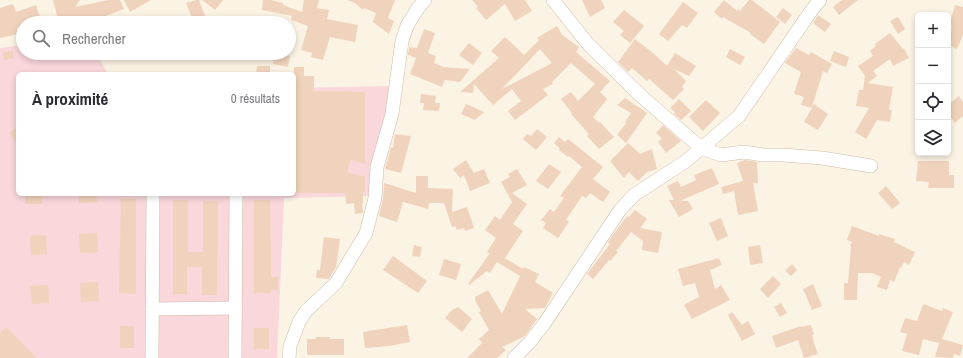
<!DOCTYPE html>
<html lang="fr">
<head>
<meta charset="utf-8">
<style>
  body { margin:0; font-family:"Archivo Narrow",sans-serif; background:#f2f2f3; color:#2b2b33 }
  .controls { position:absolute; right:12px; top:12px; display:grid; overflow:hidden; border-radius:6px; box-shadow:0 2px 6px #0003 }
  .controls button { width:36px; height:36px; display:grid; place-items:center; padding:0; border:0; border-bottom:1px solid #e1e1e2; background:#fff; color:#2b2b33; font:20px sans-serif }
  .list { margin:0; padding:0; list-style:none }
  h2 { display:flex; justify-content:space-between; align-items:center; height:52px; margin:0; padding:0 16px; font-size:17px }
  h2 small { font-size:13px; font-weight:400; color:#7c7c81 }
  .icon { flex:none; width:22px; height:22px; fill:none; stroke:currentColor; stroke-width:2; stroke-linecap:round; stroke-linejoin:round }
  .map { position:relative; flex:none; width:963px; height:358px; overflow:hidden }
  .search { position:absolute; background:#fff; box-shadow:0 2px 6px #0003; left:16px; top:16px; width:280px; height:44px; display:flex; align-items:center; gap:10px; box-sizing:border-box; padding:0 14px; border-radius:22px; color:#7c7c81; font-size:15px }
  .panel { position:absolute; background:#fff; box-shadow:0 2px 6px #0003; left:16px; top:72px; width:280px; height:124px; border-radius:6px }
  .map>svg:first-child { display:block }
  .medical { fill:#f9d7da }
  .building { fill:#f0d3bc; fill-rule:evenodd }
  .lines { fill:none; stroke-linecap:round; stroke-linejoin:round }
  .minor-casing { stroke:#cdbbaa; stroke-width:14 }
  .minor { stroke:#fff; stroke-width:13 }
</style>
</head>
<body>
<div class="map">
<svg width="963" height="358" viewBox="0 0 963 358">
  <rect width="100%" height="100%" fill="#fbf3e4"/>
  <path class="medical" d="M23 45V53H96L108 74H18V194H294V88L391 86 373 196 284 198 277 358H0V48Z"/>
  <g class="building">
    <path d="M53 0H80L75 7 109 0H120L124 9 100 18V22L93 23H59Z"/>
    <path d="M124 0H151L130 12Z"/>
    <path d="M196 0H199L205 16 193 20 186 3Z"/>
    <path d="M202 0H223L215 10Z"/>
    <path d="M263 0H271L283 3V5L302 12 304 0H319L317 8 329 10 327 19 358 25 355 42 330 37 323 60 311 57 312 53 301 50 308 26 291 20 292 16 262 10Z"/>
    <path d="M347 0H395L388 18 394 21 389 34 373 22 376 13 364 8 363 10 355 3Z"/>
    <path d="M472 0H525L532 11 515 21 505 4 486 20 476 8 478 7Z"/>
    <path d="M582 0H601L605 8 590 17Z"/>
    <path d="M724 0 737 11 738 9 740 11 749 0H752L780 22 764 44 750 34 751 33 723 17 722 19 714 12Z"/>
    <path d="M842 0H858L839 15 833 7Z"/>
    <path d="M683 2 698 13 687 28 682 25 668 41 659 34Z"/>
    <path d="M13 4 16 12 36 5 40 17 23 22V26L17 28 18 34 0 38V8Z"/>
    <path d="M955 5 963 7V35L957 49 948 45V38L952 26 949 25Z"/>
    <path d="M783 8 792 15 785 24 776 17Z"/>
    <path d="M624 10 644 26 630 43 620 35 624 31 613 22Z"/>
    <path d="M818 15 831 24 825 32 813 23Z"/>
    <path d="M898 17 905 29 898 34 890 21Z"/>
    <path d="M557 26 562 35 579 47 576 52 610 81 600 92 607 99 593 117 599 123 600 122 614 137 599 149 587 136 589 134 571 114 572 113 561 99 571 92 578 101 595 84 571 63 552 82 553 84 543 89 548 95 515 120 508 111 521 101 512 89 493 105 474 84 473 93 460 92 499 58 491 51 505 37 524 55 539 40 537 38ZM540 49 552 63 502 89Z"/>
    <path d="M424 29 435 33 428 53 436 56 434 63 443 67 470 69 460 82 445 80 442 87 410 74 416 58 408 55 409 47 417 48Z"/>
    <path d="M890 33 903 49 904 48 909 58 893 66 890 59 873 71 877 76 868 83 893 87 889 110H892L890 122 877 120 866 139 855 132 869 108 856 106 859 90H863L865 76 858 66 873 56 870 51 876 46 875 44Z"/>
    <path d="M635 39 653 53 667 66 675 53 696 66 689 76 674 69 686 81 682 87 684 89 673 100 649 79 647 81 632 68 628 72 618 62Z"/>
    <path d="M469 43 482 53 473 65 459 55Z"/>
    <path d="M796 48 809 55 811 52 832 64 827 73 823 71 812 107 814 104 828 114 818 130 804 122 812 108 801 105 804 97 794 94 801 72 785 63Z"/>
    <path d="M730 49 745 57 740 65 726 57Z"/>
    <path d="M13 51 14 58 4 60 3 52Z"/>
    <path d="M834 51 849 57 846 67 830 61Z"/>
    <path d="M275 53 290 56 288 67 273 64Z"/>
    <path d="M257 66H270V74H256Z"/>
    <path d="M294 67H304V76H314V91L365 92V164L351 160 347 172 365 177V192H363V203H362L363 213 355 214 354 203 346 204 345 193H294Z"/>
    <path d="M421 94 436 96 435 103H440L439 111 423 110 424 103H420Z"/>
    <path d="M959 96 963 102V116L955 123 948 114V105Z"/>
    <path d="M625 98 647 113 626 143 617 135 626 123 625 122 631 113 617 105Z"/>
    <path d="M679 99 691 111 681 120 674 114 675 112 670 108Z"/>
    <path d="M706 100 720 113 703 131 689 117Z"/>
    <path d="M466 104 484 112 475 120 461 114Z"/>
    <path d="M18 125V144L9 134Z"/>
    <path d="M663 125 681 141 666 153 658 142 662 139 656 133Z"/>
    <path d="M537 129 547 137 536 150 523 139 527 134 531 136Z"/>
    <path d="M395 134 411 136 401 173 385 169 391 147 393 148Z"/>
    <path d="M559 137 565 142 568 139 603 167 593 179 610 192 603 202 590 193 586 198 582 196 566 220 569 222 558 238 543 228 546 223 541 220 550 209 554 212 564 198 560 196 582 167 569 156 568 157 559 150 560 149 554 143Z"/>
    <path d="M628 143 640 154 652 149 657 169 647 172 638 181 629 172 624 178 610 161Z"/>
    <path d="M466 160 474 173 484 169 490 183 470 191 464 175 460 178 453 169Z"/>
    <path d="M745 160 757 162 758 183H753L758 211 738 215 734 191 723 194 721 187 743 181 737 163Z"/>
    <path d="M918 161H949V175H954V188H928L929 182 916 181Z"/>
    <path d="M549 164 561 172 548 189 536 181Z"/>
    <path d="M712 168 719 184 680 201H688L693 209 679 217 669 200H674L667 186 678 181 681 187 696 180 694 175Z"/>
    <path d="M517 169 527 185 512 193 527 204 513 224 523 231 505 258 523 269 524 267 539 274 535 282 553 293 545 308 525 309 537 319 525 336 502 347 506 350 497 358H467L482 343 479 339 489 330 479 312 481 311 475 300V297L488 290 502 314 520 276 497 262 490 273 487 271 469 285 468 284 490 253 487 252 496 238 485 230 495 216 500 220 512 202 501 182 510 177 508 174Z"/>
    <path d="M416 176H428V188L453 189 452 212 467 207 474 228 465 231 464 228 457 230 455 226 452 227 444 203H429L428 209 403 202 397 222 379 216 383 198 384 183 416 193Z"/>
    <path d="M886 186 900 203 892 209 878 193Z"/>
    <rect x="25" y="194" width="17" height="10"/>
    <path d="M79 194H96L97 202 79 203Z"/>
    <path d="M121 199H136V294L119 293Z"/>
    <path d="M173 200H188V252H203V201H218L217 295H202V267H187V294H173Z"/>
    <path d="M254 200H270L271 277H278V290H271V293H254Z"/>
    <path d="M635 210 647 219 640 228 662 232 658 253 642 250 643 241 631 232 616 251 618 252 610 261 609 260 593 279 587 274 610 244 608 242 612 236 627 216 629 217Z"/>
    <path d="M721 218 728 236 717 241 709 223Z"/>
    <path d="M852 226 879 236V234L895 239 894 242 915 252 909 265 904 262 901 268 900 267 894 282 890 280 887 290 877 287 881 277 872 273H858L857 300H844V283H848L851 247 850 246 852 242 847 240Z"/>
    <path d="M97 233 98 252 80 253 79 234Z"/>
    <path d="M46 235 47 254 31 255 30 236Z"/>
    <path d="M324 237 340 239 336 267 329 279 316 278 317 270H320Z"/>
    <path d="M414 245 422 247 420 257 412 256Z"/>
    <path d="M760 245 763 263 750 265 748 247Z"/>
    <path d="M393 256 427 281 418 293 383 270Z"/>
    <path d="M719 258 722 265 710 270 715 289 721 285 730 300 692 319 684 305 699 297 695 283 683 286 678 269Z"/>
    <path d="M444 259 461 264 456 280 439 275Z"/>
    <path d="M792 264 797 270 791 276 785 271Z"/>
    <path d="M773 276 781 284 768 298 760 289Z"/>
    <path d="M98 282 99 301 81 302 80 283Z"/>
    <path d="M813 284 822 306 812 310 803 289Z"/>
    <path d="M48 285 49 303 32 304 30 286Z"/>
    <path d="M781 303 787 313 780 317 774 307Z"/>
    <path d="M923 304 942 311 943 308 953 312 942 339 963 345 960 356 954 354 953 358 935 357 939 343 923 339 919 355 902 351 907 334 900 332 905 318 917 321Z"/>
    <path d="M458 307 472 319 462 332 445 318 452 310Z"/>
    <path d="M732 312 742 325 748 321 755 334 742 341 728 315Z"/>
    <path d="M407 325 410 342 389 346 365 348 363 332Z"/>
    <path d="M811 325 814 335H812L814 343 818 354 804 358 798 340 776 348 772 336 801 326V327Z"/>
    <rect x="120" y="326" width="14" height="22"/>
    <path d="M6 327 37 358H0V333Z"/>
    <rect x="254" y="328" width="15" height="21"/>
    <path d="M316 337H330V339H344V355H307V339H316Z"/>
  </g>
  <g class="lines">
    <defs>
      <g id="minor">
        <path d="M553 0 588 44 640 95 701 148 721 155 744 152 763 155H783L822 158 871 166"/>
        <path d="M152 309 235 308"/>
        <path d="M152 358 153 194"/>
        <path d="M235 358 236 194"/>
        <path d="M289 358 290 346 299 322 306 311 336 283 366 233 375 198 377 167 392 114 402 41 407 26 418 8 425 0"/>
        <path d="M514 358 530 342 544 324 620 210 634 195 686 161 739 116 811 11 820 0"/>
      </g>
    </defs>
    <use href="#minor" class="minor-casing"/>
    <use href="#minor" class="minor"/>
  </g>
</svg>
<div class="controls">
<button>+</button>
<button>−</button>
<button><svg class="icon" aria-label="locate" viewBox="0 0 24 24"><circle cx="12" cy="12" r="6"/><path d="M12 2v4M12 18v4M2 12h4M18 12h4"/></svg></button>
<button><svg class="icon" aria-label="layers" viewBox="0 0 24 24"><path d="M12 4l9 5-9 5-9-5zM3 14l9 5 9-5"/></svg></button>
</div>
<div class="search"><svg class="icon" aria-label="search" viewBox="0 0 24 24"><circle cx="10" cy="10" r="6"/><path d="M15 15l6 6"/></svg>Rechercher</div>
<section class="panel">
<h2>À proximité<small>0 résultats</small></h2>
<ul class="list">
</ul>
</section>
</div>
</body>
</html>
